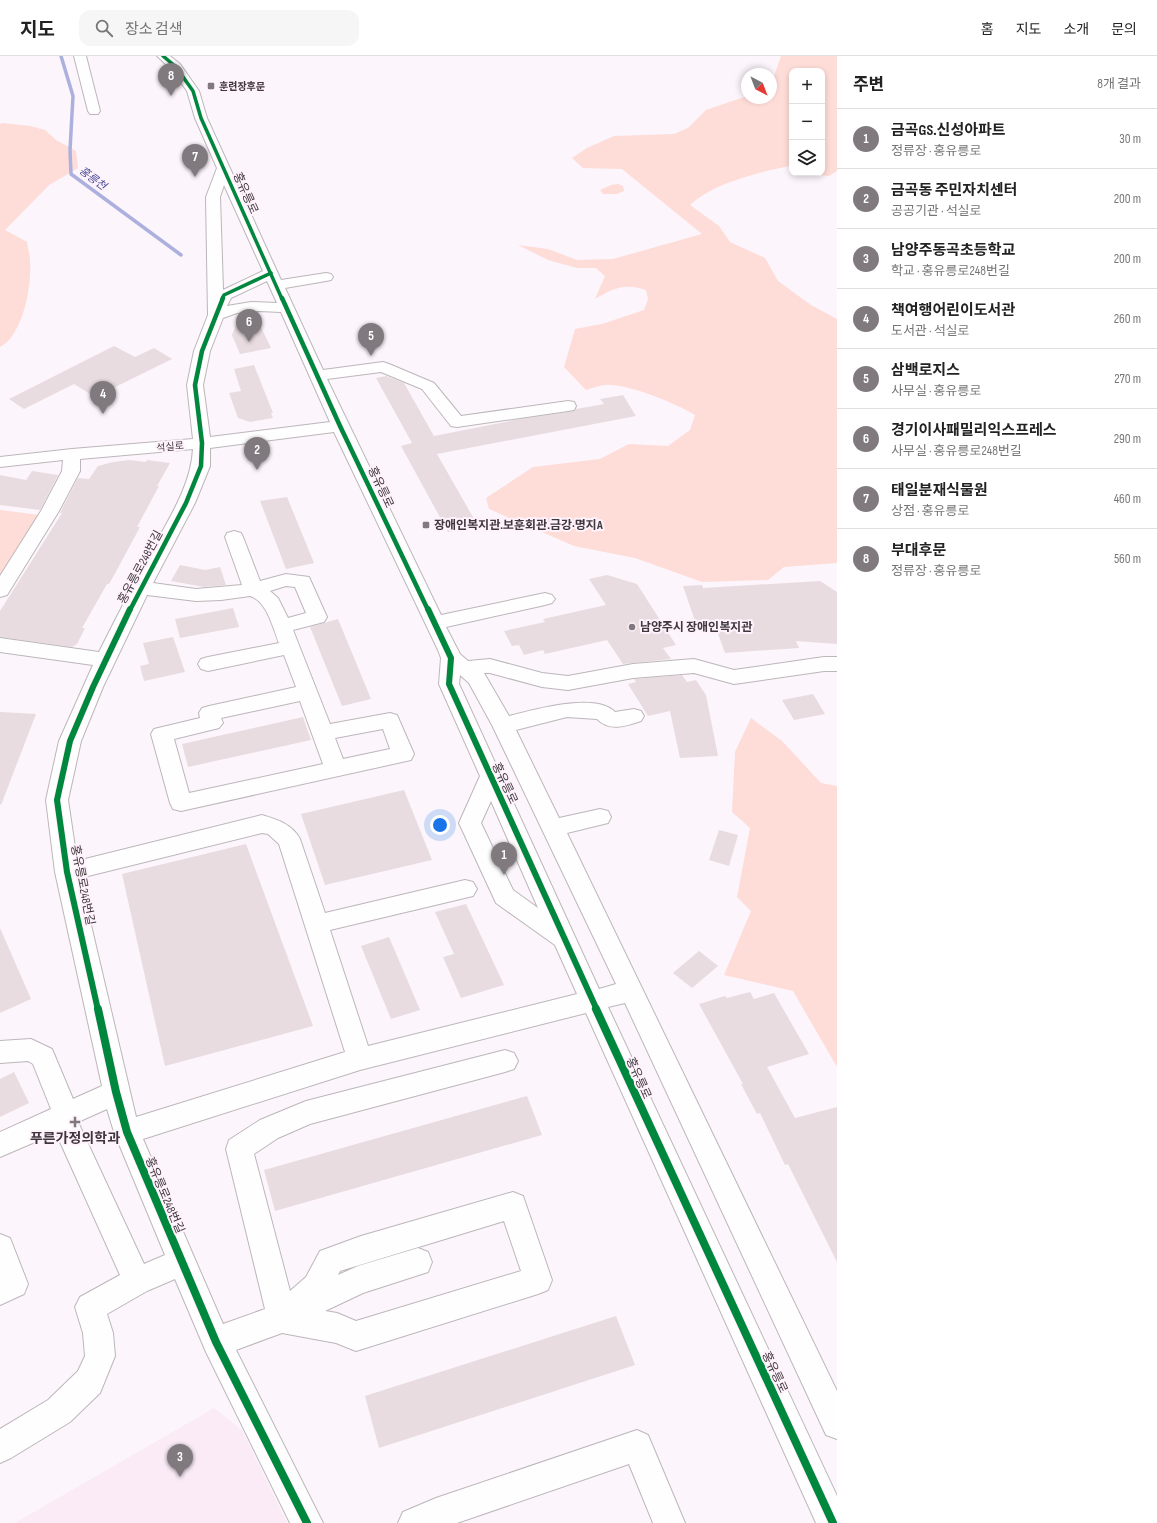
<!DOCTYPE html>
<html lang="ko">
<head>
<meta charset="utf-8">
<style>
  body { margin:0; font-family:"Sofia Sans Condensed","Noto Sans KR",sans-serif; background:#f6f6f6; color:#222 }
  .controls { position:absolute; right:12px; top:12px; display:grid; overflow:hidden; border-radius:8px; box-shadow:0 2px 6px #0003 }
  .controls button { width:36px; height:36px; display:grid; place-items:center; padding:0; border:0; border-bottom:1px solid #e0e0e0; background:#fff; color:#222; font:20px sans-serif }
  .compass { position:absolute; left:741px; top:12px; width:36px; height:36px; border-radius:50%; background:#fff; box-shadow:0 2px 6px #0003; rotate:138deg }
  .you { position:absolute; left:440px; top:769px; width:14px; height:14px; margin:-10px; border:3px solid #fff; border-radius:50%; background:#1a73e8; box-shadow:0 0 0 6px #1a73e833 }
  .badge { display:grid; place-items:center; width:26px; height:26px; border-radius:50%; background:#807a7f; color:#fff; font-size:13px; font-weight:700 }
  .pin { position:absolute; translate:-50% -33px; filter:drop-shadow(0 1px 2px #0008) }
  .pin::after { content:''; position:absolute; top:21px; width:14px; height:12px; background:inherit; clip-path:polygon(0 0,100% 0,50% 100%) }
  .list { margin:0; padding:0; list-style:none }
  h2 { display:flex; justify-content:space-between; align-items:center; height:52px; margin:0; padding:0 16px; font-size:17px }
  h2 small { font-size:13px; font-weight:400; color:#767676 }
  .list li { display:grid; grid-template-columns:26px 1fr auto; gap:12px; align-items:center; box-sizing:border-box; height:60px; padding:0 16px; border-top:1px solid #e0e0e0 }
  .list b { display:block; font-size:15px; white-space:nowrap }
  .list p { margin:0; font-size:13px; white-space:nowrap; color:#767676 }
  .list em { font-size:13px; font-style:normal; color:#767676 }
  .icon { flex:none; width:22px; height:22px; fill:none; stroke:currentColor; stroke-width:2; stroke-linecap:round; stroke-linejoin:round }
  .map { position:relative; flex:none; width:837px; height:1467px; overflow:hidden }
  header { display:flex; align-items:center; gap:24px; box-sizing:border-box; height:56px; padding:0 20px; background:#fff; border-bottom:1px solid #e0e0e0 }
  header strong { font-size:19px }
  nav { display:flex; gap:22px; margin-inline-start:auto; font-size:14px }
  .search { width:280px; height:36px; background:#f6f6f6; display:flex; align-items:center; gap:10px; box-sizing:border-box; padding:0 14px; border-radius:12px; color:#767676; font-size:15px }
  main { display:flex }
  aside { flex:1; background:#fff }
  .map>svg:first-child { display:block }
  .built { fill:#faebf7 }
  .green { fill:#fedcd8 }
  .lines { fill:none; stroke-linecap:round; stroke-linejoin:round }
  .stream { stroke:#acb0de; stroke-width:3.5 }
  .building { fill:#e8dce0 }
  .minor-casing { stroke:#bcb6bb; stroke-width:2 }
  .minor { fill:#fffefe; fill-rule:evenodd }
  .cycleway-far3-casing { stroke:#fff2fc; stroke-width:5 }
  .cycleway-far2-casing { stroke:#fff2fc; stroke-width:6 }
  .cycleway-far1-casing { stroke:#fff2fc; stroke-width:8 }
  .cycleway-casing { stroke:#fff2fc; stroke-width:10 }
  .cycleway-far3 { stroke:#00873e; stroke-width:3.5 }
  .cycleway-far2 { stroke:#00873e; stroke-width:4.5 }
  .cycleway-far1 { stroke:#00873e; stroke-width:6 }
  .cycleway { stroke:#00873e; stroke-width:8 }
  .poi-dot { fill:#807a7f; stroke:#fff2fc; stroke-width:1.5 }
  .labels { text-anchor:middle; stroke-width:4; stroke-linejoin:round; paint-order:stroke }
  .far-poi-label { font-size:10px; font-weight:bold; fill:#3e383c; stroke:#fff2fc; text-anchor:start }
  .far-street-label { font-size:10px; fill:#3e383c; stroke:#fff2fc }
  .far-water-label { font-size:11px; font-style:italic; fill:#444b96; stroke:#fff2fc }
  .street-label { font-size:12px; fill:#3e383c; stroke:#fff2fc }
  .poi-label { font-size:12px; font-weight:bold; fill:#3e383c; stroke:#fff2fc; text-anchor:start }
  .near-poi-label { font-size:14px; font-weight:bold; fill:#3e383c; stroke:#fff2fc }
</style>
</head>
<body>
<header>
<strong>지도</strong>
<div class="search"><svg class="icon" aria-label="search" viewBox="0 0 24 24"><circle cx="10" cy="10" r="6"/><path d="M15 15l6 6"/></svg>장소 검색</div>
<nav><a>홈</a><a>지도</a><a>소개</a><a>문의</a></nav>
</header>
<main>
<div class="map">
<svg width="837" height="1467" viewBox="0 0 837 1467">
  <rect width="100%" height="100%" fill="#fcf5fb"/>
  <path class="built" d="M214 1352 242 1374 287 1467H15Z"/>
  <g class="green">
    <path d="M781 0H837V115L829 120 804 117H822V15H792V111L790 110C759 116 713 127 690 149L719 170 730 186 765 202 778 225 811 249 837 263V507L784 511 768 524 702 526 635 502 574 490 489 453 486 442 533 411 600 403 629 388 668 390 690 374 695 359C675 347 634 330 610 329 603 328 593 332 586 334L564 311 575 273 602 268 644 254 648 243 646 234C625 227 613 232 595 243L605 220 596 212H577L548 204 518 189 548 193 577 204 613 203 702 178 622 113 583 112 572 102 587 92 614 80 674 78 688 72 706 54 747 40V42H771V24L773 23Z"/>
    <path d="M3 67 30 70 45 74 56 84 76 95 78 112 49 129 5 174 27 186C28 193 30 199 30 205 32 229 23 280 0 291V68Z"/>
    <path d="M618 128 623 130 624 135 617 138H603L600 134 611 129Z"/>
    <path d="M0 454 40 459 0 524Z"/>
    <path d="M751 662 782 685 821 727 837 730V1011L793 935 724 919 751 855 737 841 750 772 732 756 735 696Z"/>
  </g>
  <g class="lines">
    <path class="stream" d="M61 0 73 40 70 94 71 118 181 199"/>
  </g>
  <g class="building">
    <path d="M256 261 271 292 240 298 232 279 238 264Z"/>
    <path d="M114 290 135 301 154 292 172 303 95 341 74 328 24 353 9 343Z"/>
    <path d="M254 309 273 357H271L273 362 250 366 238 362 229 337 241 335 234 313Z"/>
    <path d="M386 320 404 327 434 380 520 363 574 355 576 353 604 348 600 343 623 339 636 360 437 398 478 470 448 476 401 390 412 387 376 322Z"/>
    <path d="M129 404 146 406 147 404 170 407 157 430H159L137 471H140L118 512 109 528H107L82 572H85L77 588 72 591 0 581V555L62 457H60L78 422 89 423 98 410 113 406Z"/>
    <path d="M32 415 58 419 40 454 0 449V419L26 424Z"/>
    <path d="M287 441 314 507 286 513 260 445Z"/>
    <path d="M180 509 205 514 220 511 226 529 204 531 171 525Z"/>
    <path d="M607 519 637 528 676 589 663 592 671 603 623 608 607 584 545 598 543 594 524 599 519 589 512 590 504 575 545 566 543 563 606 549 589 523Z"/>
    <path d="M820 525 837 536V588L796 585 799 592 725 597 713 564 695 565 683 530 702 529 703 532Z"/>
    <path d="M233 552 239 571 180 582 175 563Z"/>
    <path d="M338 563 371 643 342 650 310 571Z"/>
    <path d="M173 581 185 616 144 625 140 610 149 608 143 587Z"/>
    <path d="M682 619 687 626 696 624 706 639 718 700 680 702 670 655 648 660 628 628 636 626 634 623Z"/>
    <path d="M813 638 825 658 794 664 782 644Z"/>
    <path d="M0 656 36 658 1 749 0 748Z"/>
    <path d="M303 661 311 684 188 711 182 688Z"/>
    <path d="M404 734 432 804 325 829 301 758Z"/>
    <path d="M719 774 738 779 729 810 709 804Z"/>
    <path d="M246 788 313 970 165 1010 122 818Z"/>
    <path d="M466 848 504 929 461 942 443 901 454 898 435 856Z"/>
    <path d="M0 872 31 943 0 957Z"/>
    <path d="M389 881 420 954 391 963 361 890Z"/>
    <path d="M699 895 718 910 692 932 673 917Z"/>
    <path d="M750 936 754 943 774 937 809 998 767 1011 795 1062 837 1051V1206L788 1108 785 1109 760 1057 757 1058 741 1028H743L699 948 725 940 727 942Z"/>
    <path d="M14 1016 29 1047 0 1061V1023Z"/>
    <path d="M527 1040 542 1079 275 1155 264 1114Z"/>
    <path d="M616 1260 635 1309 379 1392 365 1340Z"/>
  </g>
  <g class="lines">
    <defs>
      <g id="minor">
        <path d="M74 0H86L100 55 98 58H90L88 55Z"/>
        <path d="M157 0H170L180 8 199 35 207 62 281 224 326 217 331 218 333 221 331 224 326 225 285 232 323 314 383 306 389 308 434 327 461 360 568 345 574 346 576 350 574 354 568 355 457 371 451 370 422 333 381 316 327 323 441 559 545 537 552 539 555 543 552 547 545 549 446 571 460 598 468 605 490 603 542 617 568 620 633 608 694 603 734 614 824 601H837V615H824L734 628 694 617 633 622 568 634 542 631 490 617H484L509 660C534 654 595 636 615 656L634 653 641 655 644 660 641 665C626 670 610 676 597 663L567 661 516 674 559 762 600 753 608 755 611 761 608 767 567 777 837 1335V1383L826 1379 625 947 608 951 837 1440V1467H816L586 957 360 1014 143 1083 223 1268 265 1253 226 1093 229 1084 260 1064 306 1045 505 994 514 997 518 1005 514 1013 505 1016 310 1068 278 1082 254 1098 290 1235 306 1221 320 1195 361 1180 513 1136 523 1140 552 1224 548 1234 538 1238 356 1295 336 1287 282 1277 236 1294 323 1467H290L206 1296 175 1223 147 1235 107 1258 113 1277 115 1300 100 1337 70 1366 11 1402 0 1407V1373L48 1344 78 1315 85 1300 83 1277 75 1251 80 1241 120 1219 56 1077 0 1101V1076L51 1053 33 1008 28 1005 0 1007V985L31 983 52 993 73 1043 102 1030 55 816 46 744 59 685 93 609 0 596V582L99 596C116 562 133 529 151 496 168 464 191 430 193 393L80 403V415L59 455 7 539 0 541V520L41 455 62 415 63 404 0 411V401L72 393 193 383 187 329 194 295 208 259 206 141 217 112 195 62 187 35 172 14ZM224 129 263 215 223 234 220 141ZM267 225 277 247 251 246 227 250 231 242ZM259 255 281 256 330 366 210 381 203 329 210 295 223 262 237 257ZM334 376 438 594 441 602 439 628 480 720 459 767 496 847 555 889 577 938 368 990 330 874 473 840 477 833 473 826 465 824 325 857 300 783C292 768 278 764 262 759L77 805 68 744 81 685 103 631 147 539 196 545 221 544 250 540C267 545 273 572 279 587L208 601 201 603 198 608 201 613 208 615 284 599 296 631 209 650 202 652 199 657 200 662 154 673 151 678 170 747 173 753 181 755 411 704 414 698 397 659 390 657 330 668 293 574 324 566 327 561 309 521 286 518 260 525 243 481 241 477 234 475 227 477 225 481 242 529 196 533 153 527 195 447 210 410V392ZM286 530 295 531 306 557 288 562 278 542 270 535ZM460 619 469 627 492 669 616 928 599 933 459 628ZM300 645 323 708 189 737 174 683 219 672 223 667 221 662ZM383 673 390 693 343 703 335 682ZM491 745 538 852 513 834 481 767ZM262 777 268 778 279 788 345 996 136 1061 80 822ZM107 1053 114 1076 165 1199 144 1208 78 1066ZM504 1165 521 1215 356 1265 337 1257 325 1255 363 1237 428 1216 432 1206 428 1196 418 1192 358 1210 338 1219 340 1215Z"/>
        <path d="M0 1178 10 1182 28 1228 24 1238 0 1249Z"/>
        <path d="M637 1374 648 1379 685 1467H653L629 1408 457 1467H398L403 1456 436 1442Z"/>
      </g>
    </defs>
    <use href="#minor" class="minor-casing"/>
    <use href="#minor" class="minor"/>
    <defs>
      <g id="cycleway-far3">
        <path d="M163 0 176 11 193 35 201 62 282 243"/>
        <path d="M222 243 224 239 271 217"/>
      </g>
      <g id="cycleway-far2">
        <path d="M282 242 340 370 428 554"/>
        <path d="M130 554 186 447 201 410 202 387 195 329 202 295 223 242"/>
      </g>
      <g id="cycleway-far1">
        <path d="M428 553 451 602 449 628 597 954"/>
        <path d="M98 954 67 816 57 744 70 685 93 631 130 553"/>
      </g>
      <g id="cycleway">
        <path d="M98 953 116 1036 127 1076 216 1286 307 1467"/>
        <path d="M596 953 833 1467"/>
      </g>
    </defs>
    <use href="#cycleway-far3" class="cycleway-far3-casing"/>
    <use href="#cycleway-far2" class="cycleway-far2-casing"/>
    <use href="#cycleway-far1" class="cycleway-far1-casing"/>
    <use href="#cycleway" class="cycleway-casing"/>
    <use href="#cycleway-far3" class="cycleway-far3"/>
    <use href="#cycleway-far2" class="cycleway-far2"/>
    <use href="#cycleway-far1" class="cycleway-far1"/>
    <use href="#cycleway" class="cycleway"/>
  </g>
  <g class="poi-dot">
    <rect x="207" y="26" width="8" height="8" rx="2"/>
    <rect x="422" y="465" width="8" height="8" rx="2"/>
    <circle cx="632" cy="571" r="4"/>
    <path d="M73 1060h4v4h4v4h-4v4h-4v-4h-4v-4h4z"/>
  </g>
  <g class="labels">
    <g class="far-poi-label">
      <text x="219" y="34">훈련장후문</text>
    </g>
    <g class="far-street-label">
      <text transform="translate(170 390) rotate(-5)" y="4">석실로</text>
    </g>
    <g class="far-water-label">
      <text transform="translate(93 122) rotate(37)" y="4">홍릉천</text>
    </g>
    <g class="street-label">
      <text transform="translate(246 137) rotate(66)" y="4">홍유릉로</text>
      <text transform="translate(381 431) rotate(65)" y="4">홍유릉로</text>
      <text transform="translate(140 511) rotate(-62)" y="4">홍유릉로248번길</text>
      <text transform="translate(505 727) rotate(65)" y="4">홍유릉로</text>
      <text transform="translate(83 829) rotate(79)" y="4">홍유릉로248번길</text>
      <text transform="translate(639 1022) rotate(66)" y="4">홍유릉로</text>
      <text transform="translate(165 1139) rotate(67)" y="4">홍유릉로248번길</text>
      <text transform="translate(775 1316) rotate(65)" y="4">홍유릉로</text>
    </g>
    <g class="poi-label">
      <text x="434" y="473">장애인복지관.보훈회관.금강·명지A</text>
      <text x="640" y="575">남양주시 장애인복지관</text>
    </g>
    <g class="near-poi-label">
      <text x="75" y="1087">푸른가정의학과</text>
    </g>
  </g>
</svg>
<div class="controls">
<button>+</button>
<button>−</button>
<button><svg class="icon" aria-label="layers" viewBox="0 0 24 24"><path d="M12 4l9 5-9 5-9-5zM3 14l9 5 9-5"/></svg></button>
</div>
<svg class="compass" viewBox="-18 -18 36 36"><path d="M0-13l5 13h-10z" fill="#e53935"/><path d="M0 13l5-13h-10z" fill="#767676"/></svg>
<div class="you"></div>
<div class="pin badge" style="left:504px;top:819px">1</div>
<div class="pin badge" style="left:257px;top:414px">2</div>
<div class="pin badge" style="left:180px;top:1421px">3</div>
<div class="pin badge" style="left:103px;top:358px">4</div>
<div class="pin badge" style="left:371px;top:300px">5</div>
<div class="pin badge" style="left:249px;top:286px">6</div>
<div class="pin badge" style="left:195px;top:121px">7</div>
<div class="pin badge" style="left:171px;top:40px">8</div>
</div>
<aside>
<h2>주변<small>8개 결과</small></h2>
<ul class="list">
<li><span class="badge">1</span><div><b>금곡GS.신성아파트</b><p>정류장 · 홍유릉로</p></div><em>30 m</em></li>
<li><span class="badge">2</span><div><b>금곡동 주민자치센터</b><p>공공기관 · 석실로</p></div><em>200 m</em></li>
<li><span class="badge">3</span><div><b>남양주동곡초등학교</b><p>학교 · 홍유릉로248번길</p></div><em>200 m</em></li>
<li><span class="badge">4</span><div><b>책여행어린이도서관</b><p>도서관 · 석실로</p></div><em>260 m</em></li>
<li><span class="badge">5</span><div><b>삼백로지스</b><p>사무실 · 홍유릉로</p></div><em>270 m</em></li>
<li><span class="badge">6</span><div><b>경기이사패밀리익스프레스</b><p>사무실 · 홍유릉로248번길</p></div><em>290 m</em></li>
<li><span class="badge">7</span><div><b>태일분재식물원</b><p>상점 · 홍유릉로</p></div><em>460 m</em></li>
<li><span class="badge">8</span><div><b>부대후문</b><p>정류장 · 홍유릉로</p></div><em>560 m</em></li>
</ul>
</aside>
</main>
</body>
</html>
